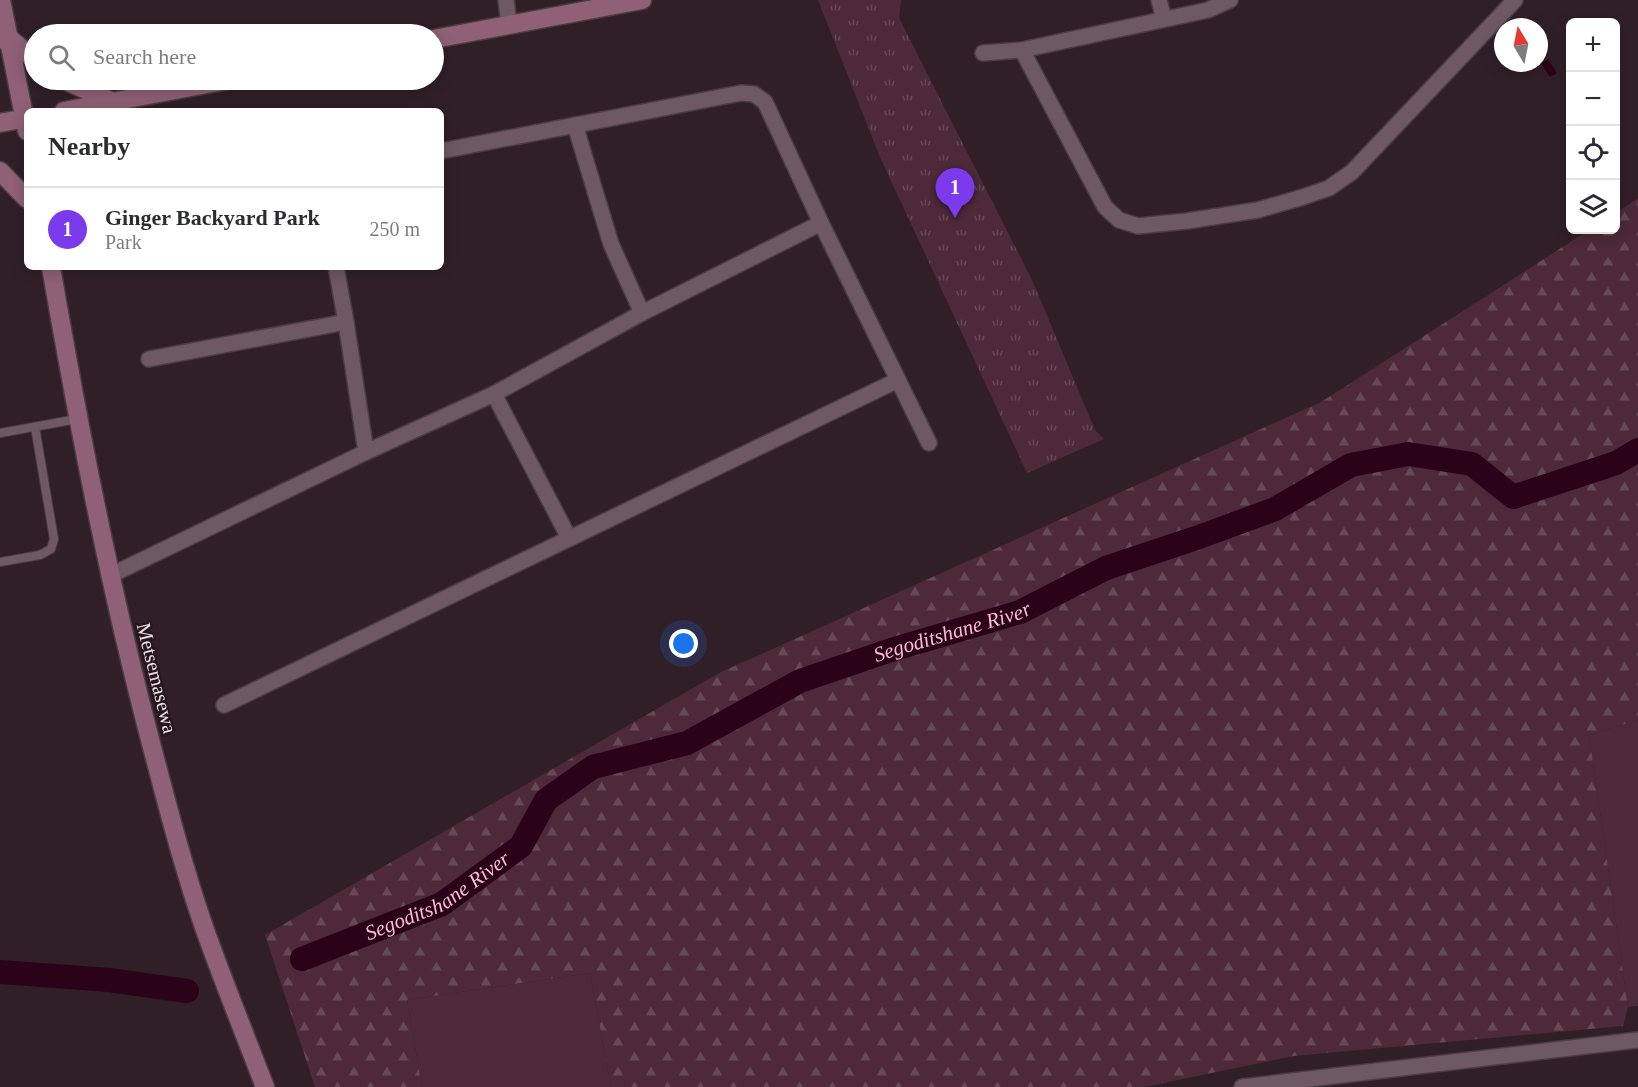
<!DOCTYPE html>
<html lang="en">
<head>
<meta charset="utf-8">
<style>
  body { margin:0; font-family:"Times New Roman",serif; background:#f7f7f7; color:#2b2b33 }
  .controls { position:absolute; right:18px; top:18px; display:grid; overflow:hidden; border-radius:9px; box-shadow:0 3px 15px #0003 }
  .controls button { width:54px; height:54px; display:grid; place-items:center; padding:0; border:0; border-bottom:2px solid #e1e1e2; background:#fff; color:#2b2b33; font:30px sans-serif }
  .compass { position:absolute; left:1494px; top:18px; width:54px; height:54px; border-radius:50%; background:#fff; box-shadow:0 3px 15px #0003; rotate:350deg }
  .you { position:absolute; left:684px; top:644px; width:21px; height:21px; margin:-15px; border:4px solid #fff; border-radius:50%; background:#1a73e8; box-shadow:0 0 0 9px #1a73e833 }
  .badge { display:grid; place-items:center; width:39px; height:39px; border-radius:50%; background:#7c3aed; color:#fff; font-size:20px; font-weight:700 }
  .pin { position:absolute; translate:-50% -50px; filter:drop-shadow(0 2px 3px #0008) }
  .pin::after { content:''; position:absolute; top:32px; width:21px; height:18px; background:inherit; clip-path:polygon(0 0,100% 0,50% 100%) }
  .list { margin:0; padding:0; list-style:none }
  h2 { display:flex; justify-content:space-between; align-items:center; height:78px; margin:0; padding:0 24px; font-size:26px }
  h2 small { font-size:20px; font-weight:400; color:#7c7c81 }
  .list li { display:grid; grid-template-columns:39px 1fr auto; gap:18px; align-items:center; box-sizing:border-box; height:84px; padding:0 24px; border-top:2px solid #e1e1e2 }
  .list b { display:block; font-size:22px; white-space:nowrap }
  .list p { margin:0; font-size:20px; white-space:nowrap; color:#7c7c81 }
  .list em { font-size:20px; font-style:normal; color:#7c7c81 }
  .icon { flex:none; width:33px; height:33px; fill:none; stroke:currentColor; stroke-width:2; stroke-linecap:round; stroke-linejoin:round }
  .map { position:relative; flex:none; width:1638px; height:1087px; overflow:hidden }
  .search { position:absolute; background:#fff; box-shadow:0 3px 15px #0003; left:24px; top:24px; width:420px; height:66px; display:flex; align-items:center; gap:15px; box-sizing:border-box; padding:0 21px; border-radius:33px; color:#7c7c81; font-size:22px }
  .panel { position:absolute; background:#fff; box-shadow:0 3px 15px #0003; left:24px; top:108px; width:420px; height:162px; border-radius:9px }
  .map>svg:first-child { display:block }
  .grass { fill:#4d2939 }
  .forest { fill:url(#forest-firs) }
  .park { fill:url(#park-tufts) }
  .water { fill:url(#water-ripples) }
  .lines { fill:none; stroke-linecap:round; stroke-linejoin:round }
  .river { stroke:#2a0318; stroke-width:24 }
  .lane-casing { stroke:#4b3d43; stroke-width:10 }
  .street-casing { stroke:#4b3d43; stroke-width:18 }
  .secondary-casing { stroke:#4b3d43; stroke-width:21 }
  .lane { stroke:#6e5962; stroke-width:8 }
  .street { stroke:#6e5962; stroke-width:15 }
  .secondary { stroke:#906076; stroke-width:18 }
  .labels { text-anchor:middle; stroke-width:5; stroke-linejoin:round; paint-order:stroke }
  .street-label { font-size:20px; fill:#eee2e7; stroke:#26161d }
  .water-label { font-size:21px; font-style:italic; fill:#fcbcd6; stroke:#26161d }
</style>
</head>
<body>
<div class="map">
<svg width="1638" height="1087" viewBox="0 0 1638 1087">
  <defs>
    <pattern id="forest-firs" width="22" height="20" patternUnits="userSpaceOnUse" patternTransform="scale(1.5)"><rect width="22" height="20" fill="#4d2939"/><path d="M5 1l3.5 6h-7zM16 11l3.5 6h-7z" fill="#674856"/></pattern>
    <pattern id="park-tufts" width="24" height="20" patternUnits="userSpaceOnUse" patternTransform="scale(1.5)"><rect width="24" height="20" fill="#4d2939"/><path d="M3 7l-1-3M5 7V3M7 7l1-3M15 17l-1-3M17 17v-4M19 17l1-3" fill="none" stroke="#674856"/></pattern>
    <pattern id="water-ripples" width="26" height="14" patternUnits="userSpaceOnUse" patternTransform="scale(1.5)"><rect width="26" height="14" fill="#2a0318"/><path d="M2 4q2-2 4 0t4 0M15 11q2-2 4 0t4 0" fill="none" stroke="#49273a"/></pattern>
  </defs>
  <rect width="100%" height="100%" fill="#301f27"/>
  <g class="grass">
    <path d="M1638 720V1006L1628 1007 1589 735Z"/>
    <path d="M590 973 611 1087H422L407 1000Z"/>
  </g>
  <path class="forest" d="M1638 198V720L1589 735 1628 1007 1623 1026 1294 1056 1144 1087H611L590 973 407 1000 422 1087H315L265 935 719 673 1321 402 1589 230H1616V213Z"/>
  <path class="park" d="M818 0H901L899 18 1033 282 1095 430 1104 439 1027 473 879 155Z"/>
  <path class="water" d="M1548 59 1557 73 1550 77 1541 64Z"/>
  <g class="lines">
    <g class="river">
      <path id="s1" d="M302 959 442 904 521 846 546 800 593 767 687 743 800 681 891 650 1020 612 1106 568 1199 537 1275 509 1351 465 1408 454 1472 464 1513 497 1616 463 1638 450"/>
      <path d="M0 972 109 980 187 991"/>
    </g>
    <defs>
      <g id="lane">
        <path d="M0 433 77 419"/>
        <path d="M0 562 40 555 51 549 54 539 35 427"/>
      </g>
      <g id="street">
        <path d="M506 0 509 24"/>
        <path d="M1159 0 1164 19"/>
        <path d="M1022 50 1105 207 1119 220 1138 226 1187 221 1258 210 1303 197 1329 188 1352 172 1515 0"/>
        <path d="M983 53 1022 50 1208 10 1230 0"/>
        <path d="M575 125 611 244 642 313"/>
        <path d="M441 151 741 93 754 94 765 102 821 223 929 443"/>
        <path d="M336 267 346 322 366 452"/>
        <path d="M149 359 346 322"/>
        <path d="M494 394 569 538"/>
        <path d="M109 576 366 452 494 394 642 313 821 223"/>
        <path d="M224 705 898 380"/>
        <path d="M1242 1087 1638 1040"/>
      </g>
      <g id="secondary">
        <path d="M1 0 27 131"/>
        <path d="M434 39 642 0"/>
        <path d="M7 42 9 38 34 59"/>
        <path d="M64 80 113 102 111 104"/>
        <path d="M64 111 228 80"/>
        <path d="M0 123 27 118"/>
        <path d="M0 171 27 199"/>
        <path d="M51 267C79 428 110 589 152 747 168 808 184 870 205 930 224 983 245 1035 265 1087"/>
      </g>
    </defs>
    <use href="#lane" class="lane-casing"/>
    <use href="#street" class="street-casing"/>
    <use href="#secondary" class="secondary-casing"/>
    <use href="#lane" class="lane"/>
    <use href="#street" class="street"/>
    <use href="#secondary" class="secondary"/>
  </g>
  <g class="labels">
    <g class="street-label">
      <text transform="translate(157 678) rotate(76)" y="7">Metsemasewa</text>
    </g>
    <g class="water-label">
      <text dy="7" stroke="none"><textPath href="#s1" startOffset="744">Segoditshane River</textPath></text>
      <text dy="7" stroke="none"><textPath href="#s1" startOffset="150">Segoditshane River</textPath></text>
    </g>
  </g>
</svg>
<div class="controls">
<button>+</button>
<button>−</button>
<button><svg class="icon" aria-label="locate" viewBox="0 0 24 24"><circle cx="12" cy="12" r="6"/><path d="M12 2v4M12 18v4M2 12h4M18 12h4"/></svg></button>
<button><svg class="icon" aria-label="layers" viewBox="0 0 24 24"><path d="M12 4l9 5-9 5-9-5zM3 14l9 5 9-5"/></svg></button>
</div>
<svg class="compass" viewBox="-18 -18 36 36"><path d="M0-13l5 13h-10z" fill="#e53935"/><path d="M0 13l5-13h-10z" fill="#7c7c81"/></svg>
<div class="you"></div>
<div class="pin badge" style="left:955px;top:218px">1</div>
<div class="search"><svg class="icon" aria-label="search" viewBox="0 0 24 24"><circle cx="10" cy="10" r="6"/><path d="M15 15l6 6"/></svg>Search here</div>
<section class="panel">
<h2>Nearby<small></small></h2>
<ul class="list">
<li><span class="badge">1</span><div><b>Ginger Backyard Park</b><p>Park</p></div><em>250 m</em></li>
</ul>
</section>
</div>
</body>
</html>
